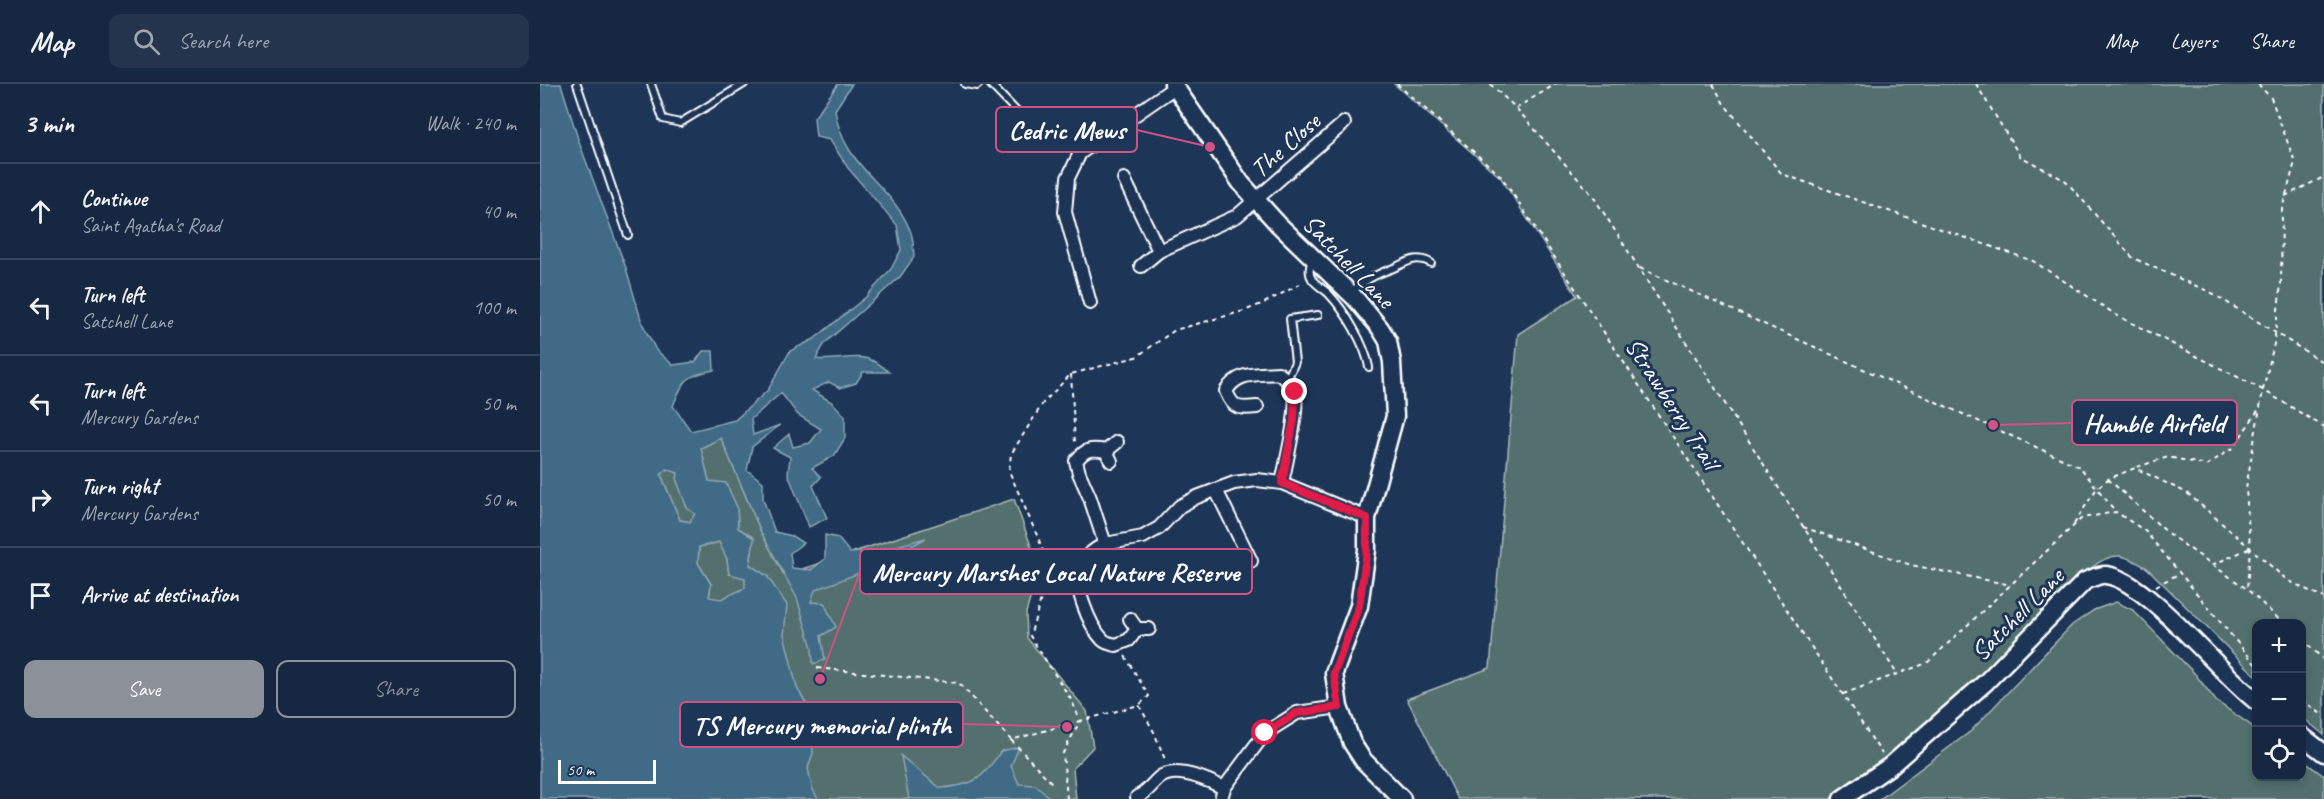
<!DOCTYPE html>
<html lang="en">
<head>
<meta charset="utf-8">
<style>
  body { margin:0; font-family:Caveat,sans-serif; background:#23344c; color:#f1f3f6 }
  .controls { position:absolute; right:18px; bottom:18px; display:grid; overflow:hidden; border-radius:12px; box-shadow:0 3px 9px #0003 }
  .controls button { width:54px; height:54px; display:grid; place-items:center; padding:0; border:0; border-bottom:2px solid #35445a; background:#162841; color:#f1f3f6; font:30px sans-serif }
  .scale { position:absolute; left:18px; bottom:15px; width:98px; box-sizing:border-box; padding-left:6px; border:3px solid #fff; border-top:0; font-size:16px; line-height:21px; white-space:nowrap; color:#fff; -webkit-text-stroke:4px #1d3557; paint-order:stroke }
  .stop { position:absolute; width:18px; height:18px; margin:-14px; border:4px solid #e11d48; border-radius:50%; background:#fff }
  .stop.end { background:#e11d48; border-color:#fff; box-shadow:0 2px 6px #0008 }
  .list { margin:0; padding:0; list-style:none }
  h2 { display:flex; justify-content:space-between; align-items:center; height:78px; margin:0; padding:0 24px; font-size:26px }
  h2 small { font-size:20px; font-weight:400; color:#9ea6b1 }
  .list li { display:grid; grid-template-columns:39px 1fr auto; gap:18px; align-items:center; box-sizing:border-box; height:96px; padding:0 24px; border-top:2px solid #35445a }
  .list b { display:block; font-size:22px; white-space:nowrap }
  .list p { margin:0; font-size:20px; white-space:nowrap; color:#9ea6b1 }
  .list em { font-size:20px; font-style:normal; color:#9ea6b1 }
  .actions { display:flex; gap:12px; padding:18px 24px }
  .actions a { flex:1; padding:14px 0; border:2px solid #8c9099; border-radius:12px; text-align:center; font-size:21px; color:#8c9099 }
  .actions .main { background:#8c9099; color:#fff }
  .icon { flex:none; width:33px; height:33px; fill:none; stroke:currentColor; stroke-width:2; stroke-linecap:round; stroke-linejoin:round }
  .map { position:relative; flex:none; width:1784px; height:715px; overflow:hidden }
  header { display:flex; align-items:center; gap:36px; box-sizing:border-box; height:84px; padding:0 30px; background:#162841; border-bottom:2px solid #35445a }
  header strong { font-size:28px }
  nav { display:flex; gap:33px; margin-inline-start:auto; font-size:21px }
  .search { width:420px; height:54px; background:#23344c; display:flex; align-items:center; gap:15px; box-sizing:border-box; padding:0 21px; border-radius:12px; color:#9ea6b1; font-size:22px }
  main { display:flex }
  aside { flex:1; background:#162841 }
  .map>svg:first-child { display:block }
  .green { fill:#53706e; stroke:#a9b8b6; stroke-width:1.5 }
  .water { fill:#3f6a85; stroke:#8ca6b6; stroke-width:1.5; fill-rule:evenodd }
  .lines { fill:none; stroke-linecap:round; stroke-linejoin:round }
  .lane-casing { stroke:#fff; stroke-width:10 }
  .street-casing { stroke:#fff; stroke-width:16 }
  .secondary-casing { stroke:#fff; stroke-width:21 }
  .path { stroke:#fff; stroke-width:2; stroke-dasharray:4.5 4.5; stroke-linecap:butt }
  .lane { stroke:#1d3557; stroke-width:6 }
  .street { stroke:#1d3557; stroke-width:12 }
  .secondary { stroke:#1d3557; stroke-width:16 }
  .route { stroke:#e11d48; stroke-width:8 }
  .labels { text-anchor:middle; stroke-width:6; stroke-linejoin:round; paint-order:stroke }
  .street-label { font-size:26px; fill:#fff; stroke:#1d3557 }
  .leader { fill:none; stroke:#d15284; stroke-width:2 }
  .callout-dot { fill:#d15284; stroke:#1d3557; stroke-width:2 }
  .callout { fill:#1d3557; stroke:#d15284; stroke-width:2 }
  .callout-label { font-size:27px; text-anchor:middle; font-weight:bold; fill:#fff }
</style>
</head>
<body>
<header>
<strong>Map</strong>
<div class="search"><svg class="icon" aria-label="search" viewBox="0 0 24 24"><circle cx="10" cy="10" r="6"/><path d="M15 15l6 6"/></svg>Search here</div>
<nav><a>Map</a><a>Layers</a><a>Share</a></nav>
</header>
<main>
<aside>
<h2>3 min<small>Walk · 240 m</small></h2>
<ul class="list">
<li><svg class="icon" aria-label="ahead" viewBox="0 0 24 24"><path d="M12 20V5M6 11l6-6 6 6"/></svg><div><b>Continue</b><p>Saint Agatha's Road</p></div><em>40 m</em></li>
<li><svg class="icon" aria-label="left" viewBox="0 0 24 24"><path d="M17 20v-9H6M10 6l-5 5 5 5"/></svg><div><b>Turn left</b><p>Satchell Lane</p></div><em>100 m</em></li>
<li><svg class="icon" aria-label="left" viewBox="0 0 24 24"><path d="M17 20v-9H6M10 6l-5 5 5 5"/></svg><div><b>Turn left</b><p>Mercury Gardens</p></div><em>50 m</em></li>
<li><svg class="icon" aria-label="right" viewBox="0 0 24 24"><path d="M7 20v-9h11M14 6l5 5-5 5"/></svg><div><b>Turn right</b><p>Mercury Gardens</p></div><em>50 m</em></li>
<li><svg class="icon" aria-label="arrive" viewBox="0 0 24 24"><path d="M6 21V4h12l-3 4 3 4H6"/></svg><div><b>Arrive at destination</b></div></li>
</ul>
<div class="actions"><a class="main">Save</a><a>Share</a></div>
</aside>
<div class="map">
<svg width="1784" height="715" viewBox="0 0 1784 715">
  <rect width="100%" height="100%" fill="#1d3557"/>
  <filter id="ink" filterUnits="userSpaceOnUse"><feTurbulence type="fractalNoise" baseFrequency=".0167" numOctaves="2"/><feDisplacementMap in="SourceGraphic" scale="12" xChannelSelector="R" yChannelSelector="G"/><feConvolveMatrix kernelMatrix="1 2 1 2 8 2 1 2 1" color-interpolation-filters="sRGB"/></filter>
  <g filter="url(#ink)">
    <g class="green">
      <path d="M854 0H1784V651L1762 633V540H1716V592L1607 484C1583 470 1574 466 1551 484L1445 593 1344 680 1290 715H918L867 615 950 584 978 250 1037 212 961 94Z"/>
      <path d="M181 354 221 448 244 491 474 415 499 484 486 529 487 554 547 627 553 663 533 684 536 715H94L169 513 171 500 158 479 159 463 179 458 187 475 189 490 227 492 210 481 214 454 198 444 197 423 169 397 160 364Z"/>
      <path d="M127 384 138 389 137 397 155 430 150 438 140 436 121 391Z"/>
      <path d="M1576 518 1593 526 1655 590 1676 617 1716 645V692H1762V676L1784 692V715H1340L1431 647 1532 541 1554 526Z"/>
    </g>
    <g class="water">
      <path d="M0 0H21L40 61 86 184 102 239 116 266 133 281 155 278 163 267H173L174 286C147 291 143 296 133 322L151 347 195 336 228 306 250 267 274 255 326 213 351 185 361 166 357 141 308 84 290 56 276 53 274 34 298 0H312L295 26C303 84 351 99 370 146 374 154 373 164 374 173L360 193 285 259 276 275C293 278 319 269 333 277 339 279 344 284 349 288H323L316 299 300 304 289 298 272 306 293 319 305 332V354L294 372 272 384 281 393 273 402 287 434 269 443 248 390 250 373 233 364 249 350 253 363 270 359 281 345 258 331 241 309 211 335 213 351 240 341 212 363 207 386 223 398V415L235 448 252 452 263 459 250 469 252 484 271 486 285 475V451L298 454 310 469 342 466 386 454 327 486 275 506 271 518 284 519 296 543 281 552 285 576 273 580 272 564 257 514 221 448 181 354 161 364 169 397 186 399 197 423 198 444 214 454 210 481 227 492 247 521 244 550 257 604 271 628 273 669 268 684 272 704 278 715H0ZM127 385 138 389 137 397 147 424 155 430 150 438 140 436 121 391ZM179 458 187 475 189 490 205 494V504L181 515 169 513 171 500 158 479 159 463Z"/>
      <path d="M479 663 471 682 479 700 495 701 511 715H369L361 672 400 704C436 701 441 696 461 667Z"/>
    </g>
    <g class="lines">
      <defs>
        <g id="lane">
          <path d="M37 0 88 151"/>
          <path d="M111 0 123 35 140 39 204 0"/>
          <path d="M425 0 437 2 439 0"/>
          <path d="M450 0 480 31"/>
          <path d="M771 177C770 184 768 189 772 195 776 201 784 205 789 210 805 227 825 260 829 283"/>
          <path d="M810 209C824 197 834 191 851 185 866 179 875 170 891 179"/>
          <path d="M747 296 755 278 750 235 778 231"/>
        </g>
        <g id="street">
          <path d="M584 95 619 167"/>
          <path d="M601 182 619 167 697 132 804 39"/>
          <path d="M550 219 525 128 528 94 540 69 635 3"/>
          <path d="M717 323C699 325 693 325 686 307 698 287 716 291 738 289 744 294 751 297 754 305 760 324 746 378 742 399"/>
          <path d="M566 367 577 358"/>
          <path d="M571 377 566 367C551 364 545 365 536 377L539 389 550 414 565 460 603 453 619 444 640 422 657 413 694 399 717 396 742 399 827 434"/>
          <path d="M676 406 711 477"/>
          <path d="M565 460C555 465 546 471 540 481 531 498 550 543 563 556 566 559 571 560 576 561L589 556 597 545H609"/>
          <path d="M590 535 597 545"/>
          <path d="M597 713C607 709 611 701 619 694 635 681 668 696 684 704"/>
          <path d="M681 715 684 704 725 649 757 629 799 623"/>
        </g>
        <g id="secondary">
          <path d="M633 0 701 99 738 140 815 214 840 244 848 257 852 278 855 332 827 434V466L819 522 794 589 799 623 812 659 823 676 862 715"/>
          <path d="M1762 652 1784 669"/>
          <path d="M1302 715 1350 682 1446 598 1545 497C1551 495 1560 490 1566 491 1607 496 1680 590 1716 617"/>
        </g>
      </defs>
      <use href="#lane" class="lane-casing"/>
      <use href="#street" class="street-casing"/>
      <use href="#secondary" class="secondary-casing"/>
      <g class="path">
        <path d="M857 0 961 92 1342 670"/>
        <path d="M950 0 976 24 1053 112 1357 590"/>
        <path d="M1173 0 1184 20 1242 90 1493 177 1578 232 1723 306 1706 404 1710 464 1707 505"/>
        <path d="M1436 0 1480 72 1526 97 1593 174 1672 209 1784 279"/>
        <path d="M1718 0 1731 14 1755 78 1742 125 1741 200 1734 260 1723 306 1784 343"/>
        <path d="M976 24 1016 0"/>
        <path d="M1745 112 1784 93"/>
        <path d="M1100 184 1540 383 1576 428"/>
        <path d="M531 290 535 359"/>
        <path d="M1597 383 1628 373 1667 381 1693 364 1719 325"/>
        <path d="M1568 395 1630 451 1707 505 1744 540"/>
        <path d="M1534 440 1557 404 1568 395 1595 384 1647 409 1747 496 1784 514"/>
        <path d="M1263 443 1371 481 1471 501"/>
        <path d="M1672 481 1710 464"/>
        <path d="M507 486 528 480"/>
        <path d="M1616 502 1640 489"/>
        <path d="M1762 555 1784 576"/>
        <path d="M585 572 609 612 599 621"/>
        <path d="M277 584 419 599 471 656 540 637 532 617 490 552 503 508 507 479 499 456 469 387 471 370 503 319 531 290 596 273 635 246 704 227 724 219 764 198"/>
        <path d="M1303 610 1387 579 1542 434 1576 428 1605 447 1716 581"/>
        <path d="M1762 616 1784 632"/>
        <path d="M471 656 512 699"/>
        <path d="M527 715 523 669 540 637 599 621 614 648 626 678"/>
      </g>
      <use href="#lane" class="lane"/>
      <use href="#street" class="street"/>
      <use href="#secondary" class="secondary"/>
    </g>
  </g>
  <g class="lines" filter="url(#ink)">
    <path class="route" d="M725 649 757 629 799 623 794 589 819 522 827 466V434L742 399 754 336 755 308"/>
  </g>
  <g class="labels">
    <g class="street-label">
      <text transform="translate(745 61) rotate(-42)" y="9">The Close</text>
      <text transform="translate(809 177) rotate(46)" y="9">Satchell Lane</text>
      <text transform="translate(1133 319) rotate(57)" y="9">Strawberry Trail</text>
      <text transform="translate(1477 530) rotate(-45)" y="9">Satchell Lane</text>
    </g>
  </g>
  <path class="leader" d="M670 63L597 46M1453 341L1532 339M280 595L320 488M527 643L423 640"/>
  <g class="callout-dot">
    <circle cx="670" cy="63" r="6"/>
    <circle cx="1453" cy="341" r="6"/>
    <circle cx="280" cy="595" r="6"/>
    <circle cx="527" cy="643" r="6"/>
  </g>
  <g class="callout">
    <rect x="456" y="23" width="141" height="45" rx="6"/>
    <rect x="1532" y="316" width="165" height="45" rx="6"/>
    <rect x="320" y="465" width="392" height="45" rx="6"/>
    <rect x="140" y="618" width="283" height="45" rx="6"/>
  </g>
  <g class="callout-label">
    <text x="527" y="55">Cedric Mews</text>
    <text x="1614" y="348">Hamble Airfield</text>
    <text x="516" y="497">Mercury Marshes Local Nature Reserve</text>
    <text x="282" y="650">TS Mercury memorial plinth</text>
  </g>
</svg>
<div class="controls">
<button>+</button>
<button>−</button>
<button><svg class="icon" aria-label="locate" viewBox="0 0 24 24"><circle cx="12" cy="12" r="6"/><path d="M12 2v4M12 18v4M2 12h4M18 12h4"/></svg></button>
</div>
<div class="scale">50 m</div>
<div class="stop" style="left:725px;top:649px"></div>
<div class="stop end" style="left:755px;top:308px"></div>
</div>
</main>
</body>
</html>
